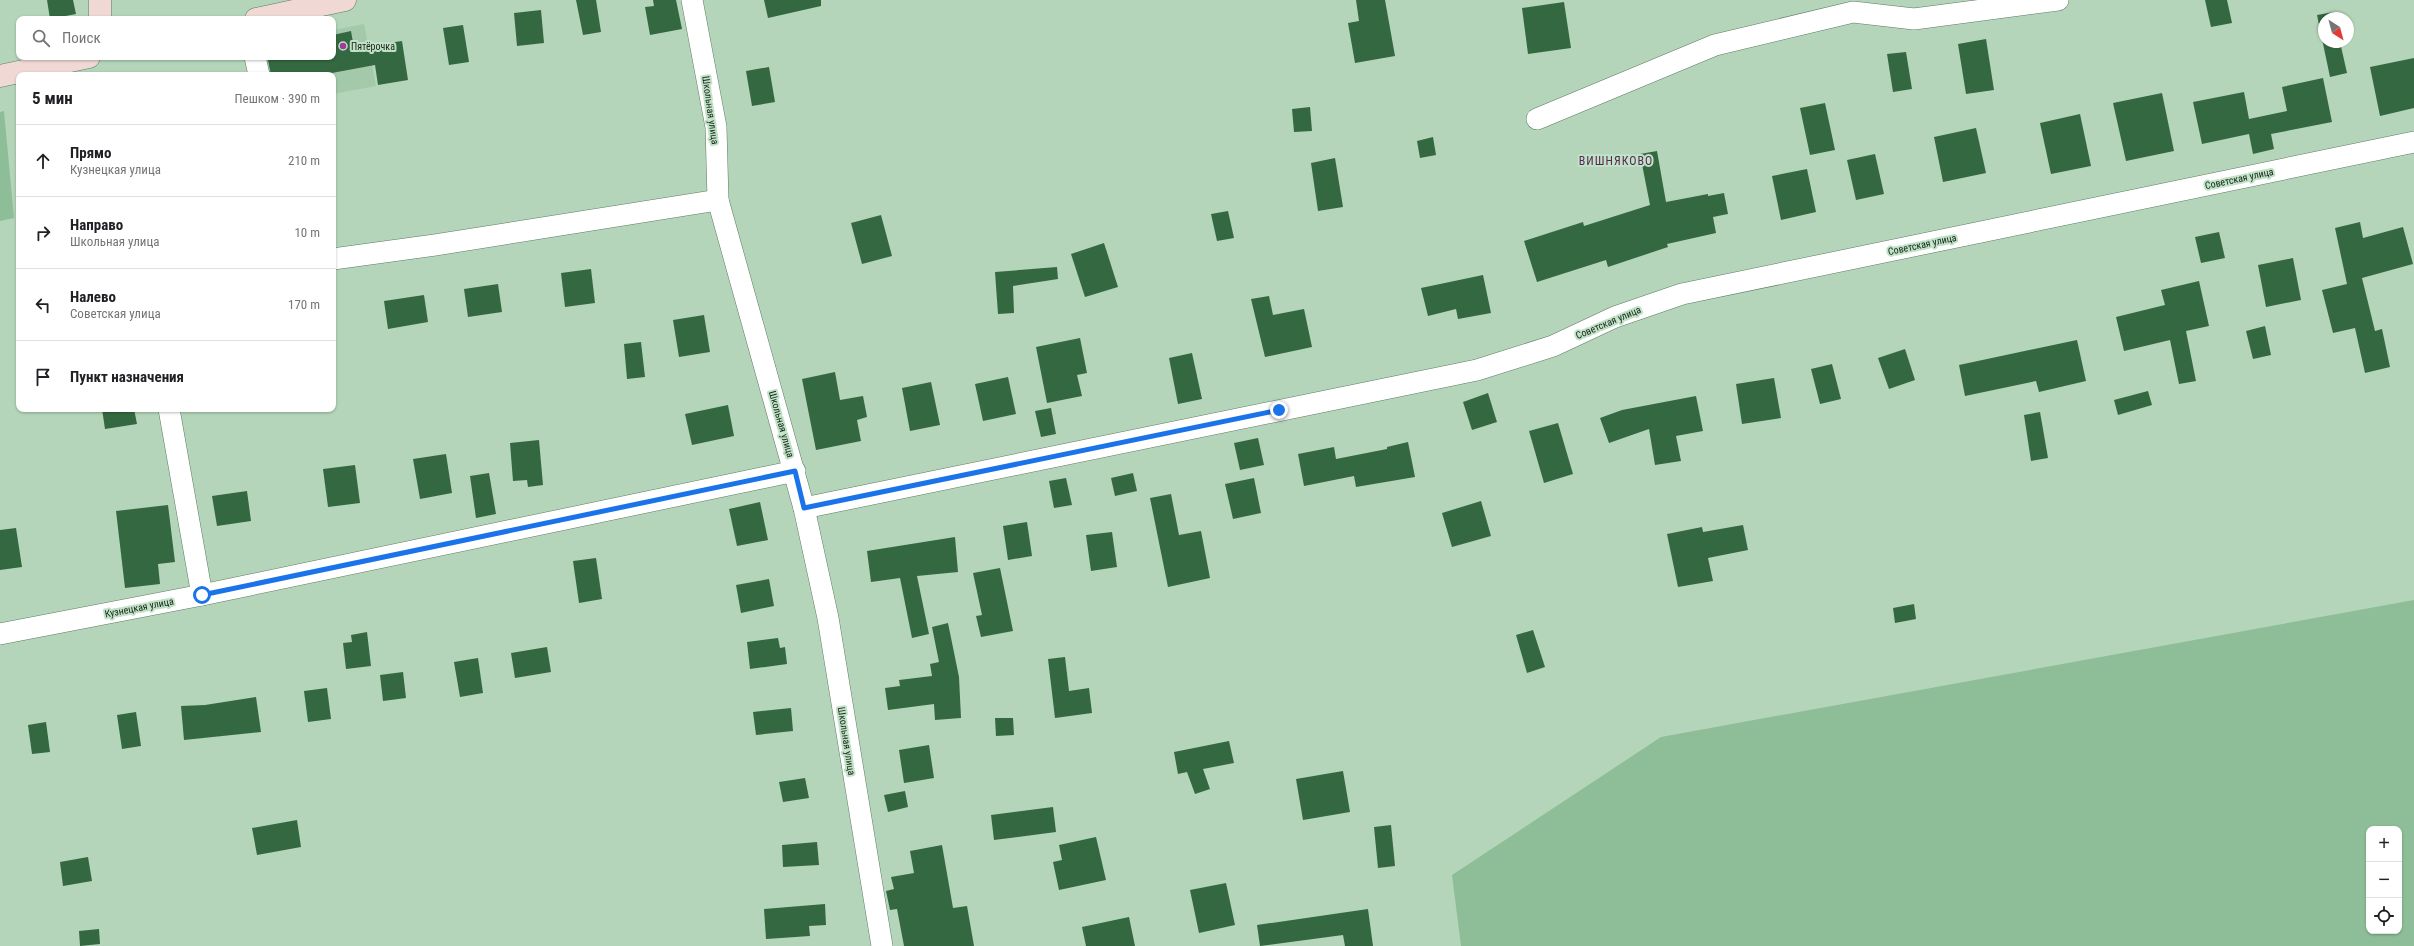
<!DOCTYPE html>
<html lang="ru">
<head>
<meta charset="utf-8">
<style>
  body { margin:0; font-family:"Roboto Condensed",sans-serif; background:#f2f2f2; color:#202124 }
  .controls { position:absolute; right:12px; bottom:12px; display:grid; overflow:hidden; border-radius:8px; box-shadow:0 1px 3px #0004 }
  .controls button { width:36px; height:36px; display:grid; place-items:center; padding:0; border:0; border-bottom:1px solid #e0e0e0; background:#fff; color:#202124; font:20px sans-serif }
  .compass { position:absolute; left:2318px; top:12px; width:36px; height:36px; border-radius:50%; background:#fff; box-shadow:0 1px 3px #0004; rotate:144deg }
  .stop { position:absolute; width:12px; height:12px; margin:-9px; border:3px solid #1a73e8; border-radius:50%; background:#fff }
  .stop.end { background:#1a73e8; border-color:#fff; box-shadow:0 1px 4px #0008 }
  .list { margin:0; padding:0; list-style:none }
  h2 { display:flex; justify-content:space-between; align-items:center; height:52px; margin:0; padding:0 16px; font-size:17px }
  h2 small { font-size:13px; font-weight:400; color:#757577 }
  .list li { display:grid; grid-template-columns:26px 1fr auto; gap:12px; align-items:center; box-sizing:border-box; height:72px; padding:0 16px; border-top:1px solid #e0e0e0 }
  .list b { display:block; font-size:15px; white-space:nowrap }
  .list p { margin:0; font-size:13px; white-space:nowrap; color:#757577 }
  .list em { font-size:13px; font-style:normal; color:#757577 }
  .icon { flex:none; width:22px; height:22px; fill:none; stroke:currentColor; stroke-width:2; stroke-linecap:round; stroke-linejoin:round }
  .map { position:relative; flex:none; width:2414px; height:946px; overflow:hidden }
  .search { position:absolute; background:#fff; box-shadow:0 1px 3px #0004; left:16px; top:16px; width:320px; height:44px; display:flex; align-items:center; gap:10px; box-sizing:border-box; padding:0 14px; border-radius:8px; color:#757577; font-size:15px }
  .panel { position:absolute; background:#fff; box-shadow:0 1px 3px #0004; left:16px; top:72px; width:320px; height:340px; border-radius:8px }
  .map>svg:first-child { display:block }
  .built { fill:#a3c9aa }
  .green { fill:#8dbe97; fill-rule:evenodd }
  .building { fill:#346841 }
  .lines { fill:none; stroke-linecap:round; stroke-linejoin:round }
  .street-casing { stroke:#5e7c64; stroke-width:22 }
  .secondary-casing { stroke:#5e7c64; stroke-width:23 }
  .street { stroke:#fff; stroke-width:21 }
  .secondary { stroke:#f0d8d4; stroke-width:22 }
  .route { stroke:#1a73e8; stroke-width:5 }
  .poi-dot { fill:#a33a9d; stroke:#c0e2c6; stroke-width:1.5 }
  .labels { text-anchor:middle; stroke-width:4; stroke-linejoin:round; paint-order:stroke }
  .poi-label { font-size:10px; fill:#172319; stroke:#c0e2c6; text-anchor:start }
  .street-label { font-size:10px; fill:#172319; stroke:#c0e2c6 }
  .quarter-label { font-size:12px; letter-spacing:1px; fill:#592756; stroke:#c0e2c6 }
</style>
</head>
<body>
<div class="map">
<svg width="2414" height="946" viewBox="0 0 2414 946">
  <rect width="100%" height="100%" fill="#b4d5b9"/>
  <path class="built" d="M364 24 376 86 333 94V75H266L263 57H333V30Z"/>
  <g class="green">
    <path d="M4 111 14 218 0 221V112Z"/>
    <path d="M2414 600V946H1461L1452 875 1661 737ZM2369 829H2399V931H2369Z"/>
  </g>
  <g class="building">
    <path d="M47 0H73L76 14 50 19Z"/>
    <path d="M576 0H596L601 32 583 35Z"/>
    <path d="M653 0H676L682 29 650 35 645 7 654 6Z"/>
    <path d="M764 0H821V6L768 18Z"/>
    <path d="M1356 0H1385L1395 56 1355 63 1348 23 1359 21Z"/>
    <path d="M2205 0H2227L2232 23 2211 27Z"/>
    <path d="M1564 2 1571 48 1528 54 1522 8Z"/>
    <path d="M541 10 544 43 517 46 514 13Z"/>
    <path d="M2334 12 2335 18H2324V42H2340L2347 73 2330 77 2317 15Z"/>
    <path d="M463 25 469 62 449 65 443 28Z"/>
    <path d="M351 31 354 48 402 41 408 80 378 85 375 65 321 75H271L268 60 279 57H333V35Z"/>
    <path d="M1986 39 1994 90 1966 94 1958 44Z"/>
    <path d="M1906 52 1912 89 1893 92 1887 54Z"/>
    <path d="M2414 58V108L2380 116 2370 67Z"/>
    <path d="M769 67 775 102 752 106 746 71Z"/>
    <path d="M2323 78 2332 122 2271 134 2274 149 2253 154 2249 134 2202 144 2193 102 2244 92 2249 119 2287 111 2282 87Z"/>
    <path d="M2162 93 2174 151 2126 161 2113 103Z"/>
    <path d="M1825 103 1835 150 1810 155 1800 108Z"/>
    <path d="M1310 107 1312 131 1294 132 1292 109Z"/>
    <path d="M2080 114 2091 166 2051 174 2040 123Z"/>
    <path d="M1976 128 1986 173 1943 182 1934 137Z"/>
    <path d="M1433 137 1436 155 1420 158 1417 141Z"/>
    <path d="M1657 151 1666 202 1708 194V196L1724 193 1728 214 1713 217 1716 233 1667 244 1668 247 1608 267 1606 260 1537 282 1524 241 1583 222 1584 226 1650 205 1640 154Z"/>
    <path d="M1875 154 1884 194 1856 200 1847 160Z"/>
    <path d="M1335 158 1343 207 1318 211 1311 163Z"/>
    <path d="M1807 169 1816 212 1781 220 1772 176Z"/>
    <path d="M1228 211 1234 238 1217 241 1211 214Z"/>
    <path d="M881 215 892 256 862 264 851 223Z"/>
    <path d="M2360 222 2363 238 2403 227 2413 264 2362 278 2375 331 2382 329 2390 367 2365 373 2355 328 2333 333 2322 290 2347 284 2335 228Z"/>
    <path d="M2219 232 2225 258 2201 263 2195 237Z"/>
    <path d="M1104 243 1118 287 1085 297 1071 254Z"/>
    <path d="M2293 258 2301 300 2266 307 2258 265Z"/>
    <path d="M1057 267 1058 279 1013 286 1014 313 998 314 995 272Z"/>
    <path d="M591 269 595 303 565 307 561 273Z"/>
    <path d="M1483 275 1491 313 1458 319 1456 309 1428 316 1421 288Z"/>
    <path d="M2199 281 2209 326 2186 331 2196 381 2179 384 2170 340 2124 351 2116 317 2165 305 2161 290Z"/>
    <path d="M498 284 502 312 468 317 464 289Z"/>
    <path d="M424 295 428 322 388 329 384 301Z"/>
    <path d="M1269 296 1273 315 1304 309 1312 347 1265 357 1251 299Z"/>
    <path d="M704 315 710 352 679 357 673 320Z"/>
    <path d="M2265 326 2271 355 2253 359 2246 331Z"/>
    <path d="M1080 338 1087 373 1077 375 1082 396 1047 403 1036 347Z"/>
    <path d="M2077 340 2086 381 2039 392 2036 381 1965 396 1959 365Z"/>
    <path d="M641 342 645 377 627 379 624 344Z"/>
    <path d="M1905 349 1915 380 1889 389 1878 358Z"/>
    <path d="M1192 353 1202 399 1178 404 1169 358Z"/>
    <path d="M1832 364 1841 399 1820 404 1811 369Z"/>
    <path d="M835 372 840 400 863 396 867 417 857 420 861 441 816 450 802 379Z"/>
    <path d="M1008 377 1016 414 983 421 975 384Z"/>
    <path d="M1774 378 1781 418 1742 424 1736 384Z"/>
    <path d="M931 382 940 425 910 431 902 388Z"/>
    <path d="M2148 391 2152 405 2118 415 2114 400Z"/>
    <path d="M1488 393 1497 422 1472 430 1463 402Z"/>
    <path d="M1696 396 1703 431 1676 436 1681 461 1655 465 1649 429 1609 443 1600 418 1622 410Z"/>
    <path d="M728 405 734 436 692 445 685 414Z"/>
    <path d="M1051 408 1056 434 1041 437 1035 411Z"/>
    <path d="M102 409H134L137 424 105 429Z"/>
    <path d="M2040 412 2048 458 2031 461 2024 415Z"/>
    <path d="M1558 423 1573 474 1544 483 1529 431Z"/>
    <path d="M1258 438 1264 465 1240 470 1234 443Z"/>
    <path d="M539 440 543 485 528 487 527 480 513 481 510 443Z"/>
    <path d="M1408 442 1415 477 1356 487 1354 476 1304 486 1298 454 1334 447 1336 459 1387 449V447Z"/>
    <path d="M446 454 452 493 420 499 413 459Z"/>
    <path d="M355 465 360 503 328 507 323 469Z"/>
    <path d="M489 473 496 514 476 518 470 476Z"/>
    <path d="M1133 473 1137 491 1115 496 1111 478Z"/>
    <path d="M1066 478 1072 505 1054 508 1049 481Z"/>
    <path d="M1254 478 1261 513 1233 519 1225 484Z"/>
    <path d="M247 491 251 521 217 526 212 496Z"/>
    <path d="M1171 494 1179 535 1201 531 1210 578 1168 587 1150 498Z"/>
    <path d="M1481 501 1491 536 1452 547 1442 513Z"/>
    <path d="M760 502 768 540 737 546 729 509Z"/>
    <path d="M168 505 175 562 158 564 160 584 125 588 116 511Z"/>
    <path d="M1027 522 1032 556 1008 560 1003 526Z"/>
    <path d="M1743 525 1748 550 1708 558 1713 581 1678 587 1667 534 1702 527 1703 532Z"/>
    <path d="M16 528 22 567 0 570V530Z"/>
    <path d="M1112 532 1117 567 1091 571 1086 535Z"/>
    <path d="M955 537 958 572 917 576 929 634 912 638 900 578 871 582 867 551Z"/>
    <path d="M596 558 602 599 579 603 573 561Z"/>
    <path d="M1000 568 1013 631 981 637 976 616 982 615 973 573Z"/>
    <path d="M769 579 774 606 741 613 736 585Z"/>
    <path d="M1914 604 1916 619 1895 623 1893 608Z"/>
    <path d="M948 623 959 677 961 718 935 720 934 704 888 710 885 688 900 686 899 680 932 676 930 664 939 662 932 627Z"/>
    <path d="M1533 630 1545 667 1527 673 1516 635Z"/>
    <path d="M367 632 371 666 346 669 343 643 352 642 351 635Z"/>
    <path d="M778 638 780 648 785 647 787 664 750 669 747 642Z"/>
    <path d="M547 647 551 672 515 678 511 653Z"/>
    <path d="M1065 657 1069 691 1089 688 1092 713 1055 718 1048 659Z"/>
    <path d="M478 658 483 693 460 697 454 662Z"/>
    <path d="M403 672 406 698 383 701 380 675Z"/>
    <path d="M327 688 331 719 308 722 304 691Z"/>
    <path d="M256 697 261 732 184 740 181 706 205 705Z"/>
    <path d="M791 708 793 731 756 735 753 712Z"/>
    <path d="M136 712 141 746 122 749 117 715Z"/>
    <path d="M995 718H1013L1014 735 996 736Z"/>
    <path d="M46 722 50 752 32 754 28 725Z"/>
    <path d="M1229 741 1234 763 1203 769 1210 789 1195 794 1187 772 1178 774 1174 752Z"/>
    <path d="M929 745 934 778 904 783 899 750Z"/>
    <path d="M1343 771 1350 812 1303 820 1296 779Z"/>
    <path d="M805 778 809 798 783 802 779 782Z"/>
    <path d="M905 791 908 807 888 812 884 795Z"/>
    <path d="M1053 807 1056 832 994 840 991 815Z"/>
    <path d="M297 820 301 847 257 855 252 828Z"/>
    <path d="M1391 825 1395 866 1378 868 1374 827Z"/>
    <path d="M1096 837 1106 880 1059 890 1053 862 1062 860 1059 845Z"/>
    <path d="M817 842 819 865 783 867 782 845Z"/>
    <path d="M942 845 953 908 967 906 974 946H904L897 909 890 910 886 891 894 889 891 877 914 873 910 851Z"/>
    <path d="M88 857 92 881 63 886 60 862Z"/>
    <path d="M1226 883 1235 925 1199 933 1190 890Z"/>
    <path d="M825 904 826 925 809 926 810 936 766 939 764 909Z"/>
    <path d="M1368 909 1373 946H1345L1343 935 1260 946 1257 925Z"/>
    <path d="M1129 917 1135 946H1086L1082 927Z"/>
    <path d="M99 929 100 944 80 946 79 931Z"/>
  </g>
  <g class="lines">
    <defs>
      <g id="street">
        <path d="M692 0 716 127 718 200 804 508 828 618 882 946"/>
        <path d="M255 57 259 75"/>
        <path d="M1537 119 1715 45 1853 12 1914 19 2058 0"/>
        <path d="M333 259 435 245 718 200"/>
        <path d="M169 409 202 595"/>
        <path d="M804 508 1477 370 1553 346 1615 317 1682 294 2414 142"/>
        <path d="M0 634 202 595 795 471"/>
      </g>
      <g id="secondary">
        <path d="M100 0V19"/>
        <path d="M256 19 345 0"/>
        <path d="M0 76 89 57"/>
      </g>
    </defs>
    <use href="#street" class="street-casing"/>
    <use href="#secondary" class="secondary-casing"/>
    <use href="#street" class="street"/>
    <use href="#secondary" class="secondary"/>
  </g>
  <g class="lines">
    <path class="route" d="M202 595 795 471 804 508 1279 410"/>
  </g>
  <circle class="poi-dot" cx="343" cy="46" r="4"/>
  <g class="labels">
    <g class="poi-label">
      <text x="351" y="50">Пятёрочка</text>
    </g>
    <g class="street-label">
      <text transform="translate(711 110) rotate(82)" y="4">Школьная улица</text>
      <text transform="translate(2239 178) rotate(-12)" y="4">Советская улица</text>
      <text transform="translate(1922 244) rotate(-12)" y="4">Советская улица</text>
      <text transform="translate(1608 322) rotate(-23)" y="4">Советская улица</text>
      <text transform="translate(782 424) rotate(74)" y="4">Школьная улица</text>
      <text transform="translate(139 607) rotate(-11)" y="4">Кузнецкая улица</text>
      <text transform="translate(847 741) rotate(81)" y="4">Школьная улица</text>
    </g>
    <g class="quarter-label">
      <text x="1616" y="165">ВИШНЯКОВО</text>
    </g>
  </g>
</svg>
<div class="controls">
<button>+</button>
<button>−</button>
<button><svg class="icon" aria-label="locate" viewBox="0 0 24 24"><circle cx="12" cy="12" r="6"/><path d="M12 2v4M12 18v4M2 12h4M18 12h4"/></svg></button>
</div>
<svg class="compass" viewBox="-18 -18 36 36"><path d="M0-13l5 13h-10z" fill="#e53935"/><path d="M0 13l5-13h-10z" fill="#757577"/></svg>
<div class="stop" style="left:202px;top:595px"></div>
<div class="stop end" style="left:1279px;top:410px"></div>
<div class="search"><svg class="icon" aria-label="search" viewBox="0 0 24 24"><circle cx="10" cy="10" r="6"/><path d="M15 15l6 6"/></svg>Поиск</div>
<section class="panel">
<h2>5 мин<small>Пешком · 390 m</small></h2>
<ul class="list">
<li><svg class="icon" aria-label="ahead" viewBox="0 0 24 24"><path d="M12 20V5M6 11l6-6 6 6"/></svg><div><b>Прямо</b><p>Кузнецкая улица</p></div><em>210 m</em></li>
<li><svg class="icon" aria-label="right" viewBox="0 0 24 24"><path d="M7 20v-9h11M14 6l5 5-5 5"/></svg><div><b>Направо</b><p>Школьная улица</p></div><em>10 m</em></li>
<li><svg class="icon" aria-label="left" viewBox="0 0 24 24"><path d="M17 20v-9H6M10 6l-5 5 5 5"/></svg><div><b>Налево</b><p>Советская улица</p></div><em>170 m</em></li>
<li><svg class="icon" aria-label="arrive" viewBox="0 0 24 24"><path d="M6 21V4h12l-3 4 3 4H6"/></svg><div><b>Пункт назначения</b></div></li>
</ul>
</section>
</div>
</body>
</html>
